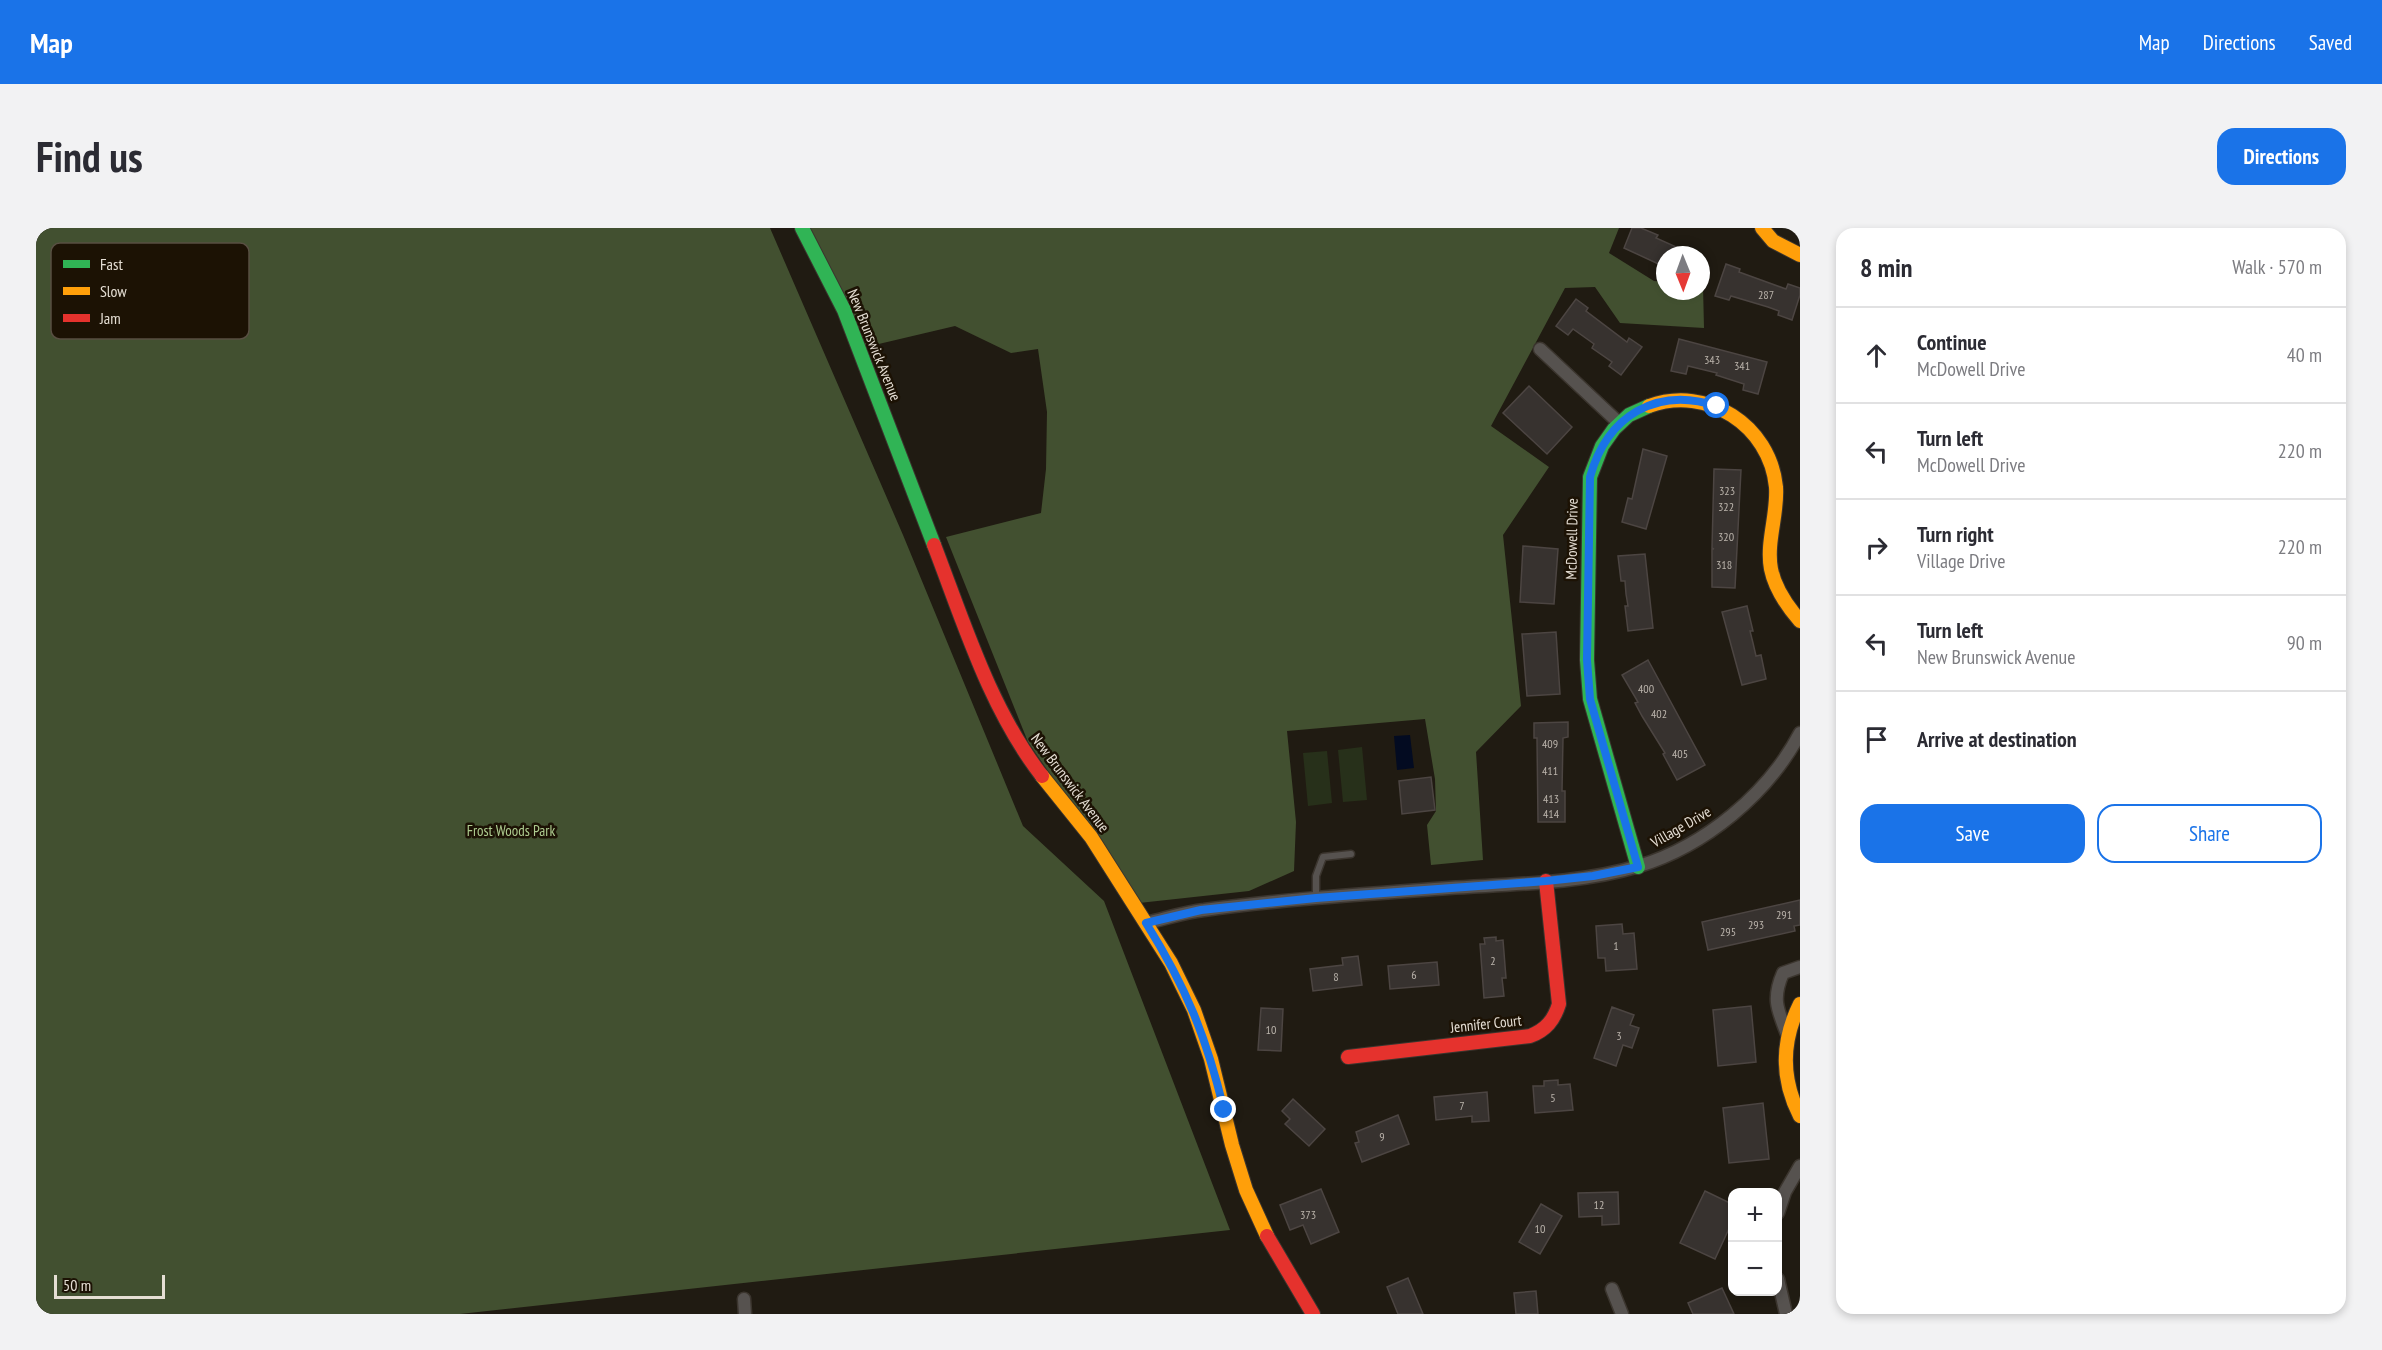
<!DOCTYPE html>
<html lang="en">
<head>
<meta charset="utf-8">
<style>
  body { margin:0; font-family:"PT Sans Narrow",sans-serif; background:#f2f2f3; color:#2b2b33 }
  .controls { position:absolute; right:18px; bottom:18px; display:grid; overflow:hidden; border-radius:12px; box-shadow:0 3px 9px #0003 }
  .controls button { width:54px; height:54px; display:grid; place-items:center; padding:0; border:0; border-bottom:2px solid #e1e1e2; background:#fff; color:#2b2b33; font:30px sans-serif }
  .compass { position:absolute; left:1620px; top:18px; width:54px; height:54px; border-radius:50%; background:#fff; box-shadow:0 3px 9px #0003; rotate:179deg }
  .scale { position:absolute; left:18px; bottom:15px; width:111px; box-sizing:border-box; padding-left:6px; border:3px solid #e5ded4; border-top:0; font-size:16px; line-height:21px; white-space:nowrap; color:#e5ded4; -webkit-text-stroke:4px #1c1204; paint-order:stroke }
  .stop { position:absolute; width:18px; height:18px; margin:-14px; border:4px solid #1a73e8; border-radius:50%; background:#fff }
  .stop.end { background:#1a73e8; border-color:#fff; box-shadow:0 2px 6px #0008 }
  .list { margin:0; padding:0; list-style:none }
  h2 { display:flex; justify-content:space-between; align-items:center; height:78px; margin:0; padding:0 24px; font-size:26px }
  h2 small { font-size:20px; font-weight:400; color:#7c7c81 }
  .list li { display:grid; grid-template-columns:39px 1fr auto; gap:18px; align-items:center; box-sizing:border-box; height:96px; padding:0 24px; border-top:2px solid #e1e1e2 }
  .list b { display:block; font-size:22px; white-space:nowrap }
  .list p { margin:0; font-size:20px; white-space:nowrap; color:#7c7c81 }
  .list em { font-size:20px; font-style:normal; color:#7c7c81 }
  .actions { display:flex; gap:12px; padding:18px 24px }
  .actions a { flex:1; padding:14px 0; border:2px solid #1a73e8; border-radius:18px; text-align:center; font-size:21px; color:#1a73e8 }
  .actions .main { background:#1a73e8; color:#fff }
  .icon { flex:none; width:33px; height:33px; fill:none; stroke:currentColor; stroke-width:2; stroke-linecap:round; stroke-linejoin:round }
  .map { position:relative; flex:none; width:1764px; height:1086px; overflow:hidden; border-radius:18px }
  header { display:flex; align-items:center; gap:36px; box-sizing:border-box; height:84px; padding:0 30px; background:#1a73e8; color:#fff }
  header strong { font-size:28px }
  nav { display:flex; gap:33px; margin-inline-start:auto; font-size:21px }
  .intro { display:flex; align-items:center; justify-content:space-between; box-sizing:border-box; height:144px; padding:0 36px }
  h1 { margin:0; font-size:42px }
  .button { padding:15px 27px; border-radius:18px; background:#1a73e8; color:#fff; font-size:21px; font-weight:700 }
  main { display:flex; gap:36px; padding:0 36px }
  aside { flex:1; background:#fff; border-radius:18px; box-shadow:0 3px 9px #0003 }
  .map>svg:first-child { display:block }
  .green { fill:#27301a }
  .forest { fill:#425030 }
  .water { fill:#030b21 }
  .building { fill:#37322f; stroke:#4c4542; stroke-width:1.5 }
  .lines { fill:none; stroke-linecap:round; stroke-linejoin:round }
  .lane-casing { stroke:#3b352e; stroke-width:9 }
  .street-casing { stroke:#3b352e; stroke-width:15 }
  .fast-casing { stroke:#3b352e; stroke-width:16 }
  .slow-casing { stroke:#3b352e; stroke-width:16 }
  .jam-casing { stroke:#3b352e; stroke-width:16 }
  .lane { stroke:#56524f; stroke-width:6 }
  .street { stroke:#56524f; stroke-width:12 }
  .fast { stroke:#30b455; stroke-width:14 }
  .slow { stroke:#ff9f0a; stroke-width:14 }
  .jam { stroke:#e5322d; stroke-width:14 }
  .route { stroke:#1a73e8; stroke-width:8 }
  .labels { text-anchor:middle; stroke-width:5; stroke-linejoin:round; paint-order:stroke }
  .number-label { font-size:12px; fill:#bab3ab }
  .street-label { font-size:15px; fill:#e5ded4; stroke:#1c1204 }
  .park-label { font-size:15px; fill:#aecc90; stroke:#1c1204 }
  .key { fill:#1c1204; stroke:#584f42; stroke-width:1.5 }
  .key-label { font-size:16px; fill:#e5ded4 }
</style>
</head>
<body>
<header>
<strong>Map</strong>
<nav><a>Map</a><a>Directions</a><a>Saved</a></nav>
</header>
<div class="intro"><h1>Find us</h1><a class="button">Directions</a></div>
<main>
<div class="map">
<svg width="1764" height="1086" viewBox="0 0 1764 1086">
  <rect width="100%" height="100%" fill="#201b12"/>
  <g class="green">
    <path d="M1326 519 1331 572 1307 574 1302 522Z"/>
    <path d="M1291 523 1296 575 1272 578 1267 525Z"/>
  </g>
  <g class="forest">
    <path d="M0 0H734L867 307 987 598 1068 673 1194 1002 424 1086H0Z"/>
    <path d="M772 0H1583L1573 25 1618 53 1629 54V63H1665V58H1667L1668 100 1584 95 1559 59 1529 60 1455 198 1513 239 1467 307 1485 478 1440 524 1447 632 1395 637 1391 597 1400 583 1399 551 1389 491 1251 503 1260 594 1258 643 1213 663 1103 675 992 514 910 309 1005 285 1010 241 1011 184 1002 121 975 125 919 98 830 119Z"/>
  </g>
  <path class="water" d="M1374 507 1378 540 1361 542 1358 508Z"/>
  <g class="building">
    <path d="M1596 0H1605L1622 7 1620 10 1658 27H1629V39L1588 20Z"/>
    <path d="M1690 36 1704 41 1703 44 1750 61 1752 56 1764 60V67L1756 92 1742 87 1743 83 1732 79 1695 68 1693 72 1679 68Z"/>
    <path d="M1540 71 1552 80 1550 83 1591 114 1593 110 1606 119 1585 147 1573 138 1576 134 1556 120 1558 116 1537 101 1532 107 1520 98Z"/>
    <path d="M1643 111 1731 134 1722 166 1707 162 1708 156 1680 147 1681 145 1652 138 1650 146 1635 143Z"/>
    <path d="M1493 158 1536 199 1511 226 1467 185Z"/>
    <path d="M1607 221 1631 228 1610 301 1586 294 1592 270 1596 271Z"/>
    <path d="M1678 241 1705 242 1699 360 1676 359V321H1678L1676 320Z"/>
    <path d="M1487 318 1522 321 1518 376 1484 374Z"/>
    <path d="M1609 326 1617 400 1592 403 1589 378H1592L1590 366 1589 353H1585L1582 328Z"/>
    <path d="M1711 378 1717 403H1714L1717 415 1720 428 1725 427 1730 451 1706 457 1686 384Z"/>
    <path d="M1520 404 1524 466 1491 468 1486 406Z"/>
    <path d="M1612 432 1669 537 1641 552 1627 526 1629 525 1606 488 1599 475 1602 474 1586 447Z"/>
    <path d="M1532 494V509L1527 510 1526 563H1529V594H1502L1501 510H1498V495Z"/>
    <path d="M1395 549 1399 582 1366 586 1363 553Z"/>
    <path d="M1764 672V697L1758 698 1759 703 1672 722 1666 694Z"/>
    <path d="M1586 696 1587 706 1598 705 1601 741 1570 743 1569 730H1562L1560 698Z"/>
    <path d="M1460 709V713L1467 712 1470 750H1466L1468 768 1448 770 1444 716H1449L1448 710Z"/>
    <path d="M1322 728 1326 757 1277 763 1274 741 1307 737 1306 730Z"/>
    <path d="M1401 734 1403 757 1354 761 1352 738Z"/>
    <path d="M1715 778 1720 834 1682 838 1677 782Z"/>
    <path d="M1576 779 1598 787 1594 797 1603 800 1596 820 1587 817 1580 838 1558 830Z"/>
    <path d="M1225 780 1247 781 1245 823 1222 822Z"/>
    <path d="M1522 852V857L1534 856 1537 882 1499 885 1497 858H1508V853Z"/>
    <path d="M1451 864 1453 893 1436 894V888L1400 892 1398 869Z"/>
    <path d="M1257 871 1289 901 1273 918 1249 896 1254 891 1246 883Z"/>
    <path d="M1727 875 1733 931 1693 935 1687 880Z"/>
    <path d="M1362 887 1373 916 1326 934 1319 915 1323 914 1320 904Z"/>
    <path d="M1285 961 1303 1004 1275 1016 1267 997 1254 1002 1244 977Z"/>
    <path d="M1669 963 1696 976V994L1679 1031 1644 1015Z"/>
    <path d="M1582 964 1583 996 1566 997V988L1543 989 1542 965Z"/>
    <path d="M1505 976 1526 988 1504 1026 1483 1014Z"/>
    <path d="M1372 1050 1387 1086H1362L1351 1059Z"/>
    <path d="M1686 1060 1698 1086H1657L1652 1075Z"/>
    <path d="M1500 1063 1502 1086H1480L1478 1065Z"/>
  </g>
  <g class="lines">
    <defs>
      <path id="lane" d="M1280 669V648L1287 629 1315 626"/>
      <g id="street">
        <path d="M1504 121 1583 195"/>
        <path d="M1110 695C1129 691 1148 684 1168 682 1249 671 1331 666 1413 660 1474 656 1544 656 1603 638 1669 618 1732 566 1764 505"/>
        <path d="M1751 806C1741 781 1736 770 1747 745L1764 739"/>
        <path d="M1742 985 1749 964 1764 938"/>
        <path d="M1742 1051 1750 1086"/>
        <path d="M1576 1061 1586 1086"/>
        <path d="M708 1071 709 1086"/>
      </g>
      <g id="fast">
        <path d="M766 0 808 82 898 317"/>
        <path d="M1602 639 1554 471 1551 432 1554 249 1566 218 1578 201 1593 187 1613 178"/>
      </g>
      <g id="slow">
        <path d="M1726 0 1737 13 1764 27"/>
        <path d="M1613 178C1671 157 1734 197 1740 259 1742 286 1730 314 1735 341 1739 361 1751 378 1764 393"/>
        <path d="M1006 548 1055 609 1135 735 1158 782 1175 831 1196 917 1210 962 1231 1008"/>
        <path d="M1764 776C1745 814 1745 851 1764 888"/>
      </g>
      <g id="jam">
        <path d="M898 317C928 395 954 481 1006 548"/>
        <path d="M1312 829 1494 808C1510 802 1518 792 1523 776L1510 653"/>
        <path d="M1231 1008 1277 1086"/>
      </g>
    </defs>
    <use href="#lane" class="lane-casing"/>
    <use href="#street" class="street-casing"/>
    <use href="#fast" class="fast-casing"/>
    <use href="#slow" class="slow-casing"/>
    <use href="#jam" class="jam-casing"/>
    <use href="#lane" class="lane"/>
    <use href="#street" class="street"/>
    <use href="#fast" class="fast"/>
    <use href="#slow" class="slow"/>
    <use href="#jam" class="jam"/>
  </g>
  <g class="lines">
    <path class="route" d="M1188 882C1170 808 1150 759 1110 695L1165 682 1280 670 1510 653 1557 648 1602 639 1554 471 1551 432 1554 249C1571 188 1620 158 1681 178"/>
  </g>
  <g class="labels">
    <g class="number-label">
      <text x="1730" y="71">287</text>
      <text x="1676" y="136">343</text>
      <text x="1706" y="142">341</text>
      <text x="1691" y="267">323</text>
      <text x="1690" y="283">322</text>
      <text x="1690" y="313">320</text>
      <text x="1688" y="341">318</text>
      <text x="1610" y="465">400</text>
      <text x="1623" y="490">402</text>
      <text x="1514" y="520">409</text>
      <text x="1644" y="530">405</text>
      <text x="1514" y="547">411</text>
      <text x="1515" y="575">413</text>
      <text x="1515" y="590">414</text>
      <text x="1748" y="691">291</text>
      <text x="1720" y="701">293</text>
      <text x="1692" y="708">295</text>
      <text x="1580" y="722">1</text>
      <text x="1457" y="737">2</text>
      <text x="1378" y="751">6</text>
      <text x="1300" y="753">8</text>
      <text x="1235" y="806">10</text>
      <text x="1583" y="812">3</text>
      <text x="1517" y="874">5</text>
      <text x="1426" y="882">7</text>
      <text x="1346" y="913">9</text>
      <text x="1563" y="981">12</text>
      <text x="1272" y="991">373</text>
      <text x="1504" y="1005">10</text>
    </g>
    <g class="street-label">
      <text transform="translate(838 117) rotate(68)" y="5">New Brunswick Avenue</text>
      <text transform="translate(1536 311) rotate(-89)" y="5">McDowell Drive</text>
      <text transform="translate(1034 555) rotate(53)" y="5">New Brunswick Avenue</text>
      <text transform="translate(1645 599) rotate(-30)" y="5">Village Drive</text>
      <text transform="translate(1450 796) rotate(-6)" y="5">Jennifer Court</text>
    </g>
    <g class="park-label">
      <text x="475" y="608">Frost Woods Park</text>
    </g>
  </g>
  <rect x="15" y="15" width="198" height="96" rx="9" class="key"/>
  <rect x="27" y="32" width="27" height="8" fill="#30b455"/>
  <rect x="27" y="59" width="27" height="8" fill="#ff9f0a"/>
  <rect x="27" y="86" width="27" height="8" fill="#e5322d"/>
  <g class="key-label">
    <text x="64" y="42">Fast</text>
    <text x="64" y="69">Slow</text>
    <text x="64" y="96">Jam</text>
  </g>
</svg>
<div class="controls">
<button>+</button>
<button>−</button>
</div>
<svg class="compass" viewBox="-18 -18 36 36"><path d="M0-13l5 13h-10z" fill="#e53935"/><path d="M0 13l5-13h-10z" fill="#7c7c81"/></svg>
<div class="scale">50 m</div>
<div class="stop" style="left:1681px;top:178px"></div>
<div class="stop end" style="left:1188px;top:882px"></div>
</div>
<aside>
<h2>8 min<small>Walk · 570 m</small></h2>
<ul class="list">
<li><svg class="icon" aria-label="ahead" viewBox="0 0 24 24"><path d="M12 20V5M6 11l6-6 6 6"/></svg><div><b>Continue</b><p>McDowell Drive</p></div><em>40 m</em></li>
<li><svg class="icon" aria-label="left" viewBox="0 0 24 24"><path d="M17 20v-9H6M10 6l-5 5 5 5"/></svg><div><b>Turn left</b><p>McDowell Drive</p></div><em>220 m</em></li>
<li><svg class="icon" aria-label="right" viewBox="0 0 24 24"><path d="M7 20v-9h11M14 6l5 5-5 5"/></svg><div><b>Turn right</b><p>Village Drive</p></div><em>220 m</em></li>
<li><svg class="icon" aria-label="left" viewBox="0 0 24 24"><path d="M17 20v-9H6M10 6l-5 5 5 5"/></svg><div><b>Turn left</b><p>New Brunswick Avenue</p></div><em>90 m</em></li>
<li><svg class="icon" aria-label="arrive" viewBox="0 0 24 24"><path d="M6 21V4h12l-3 4 3 4H6"/></svg><div><b>Arrive at destination</b></div></li>
</ul>
<div class="actions"><a class="main">Save</a><a>Share</a></div>
</aside>
</main>
</body>
</html>
